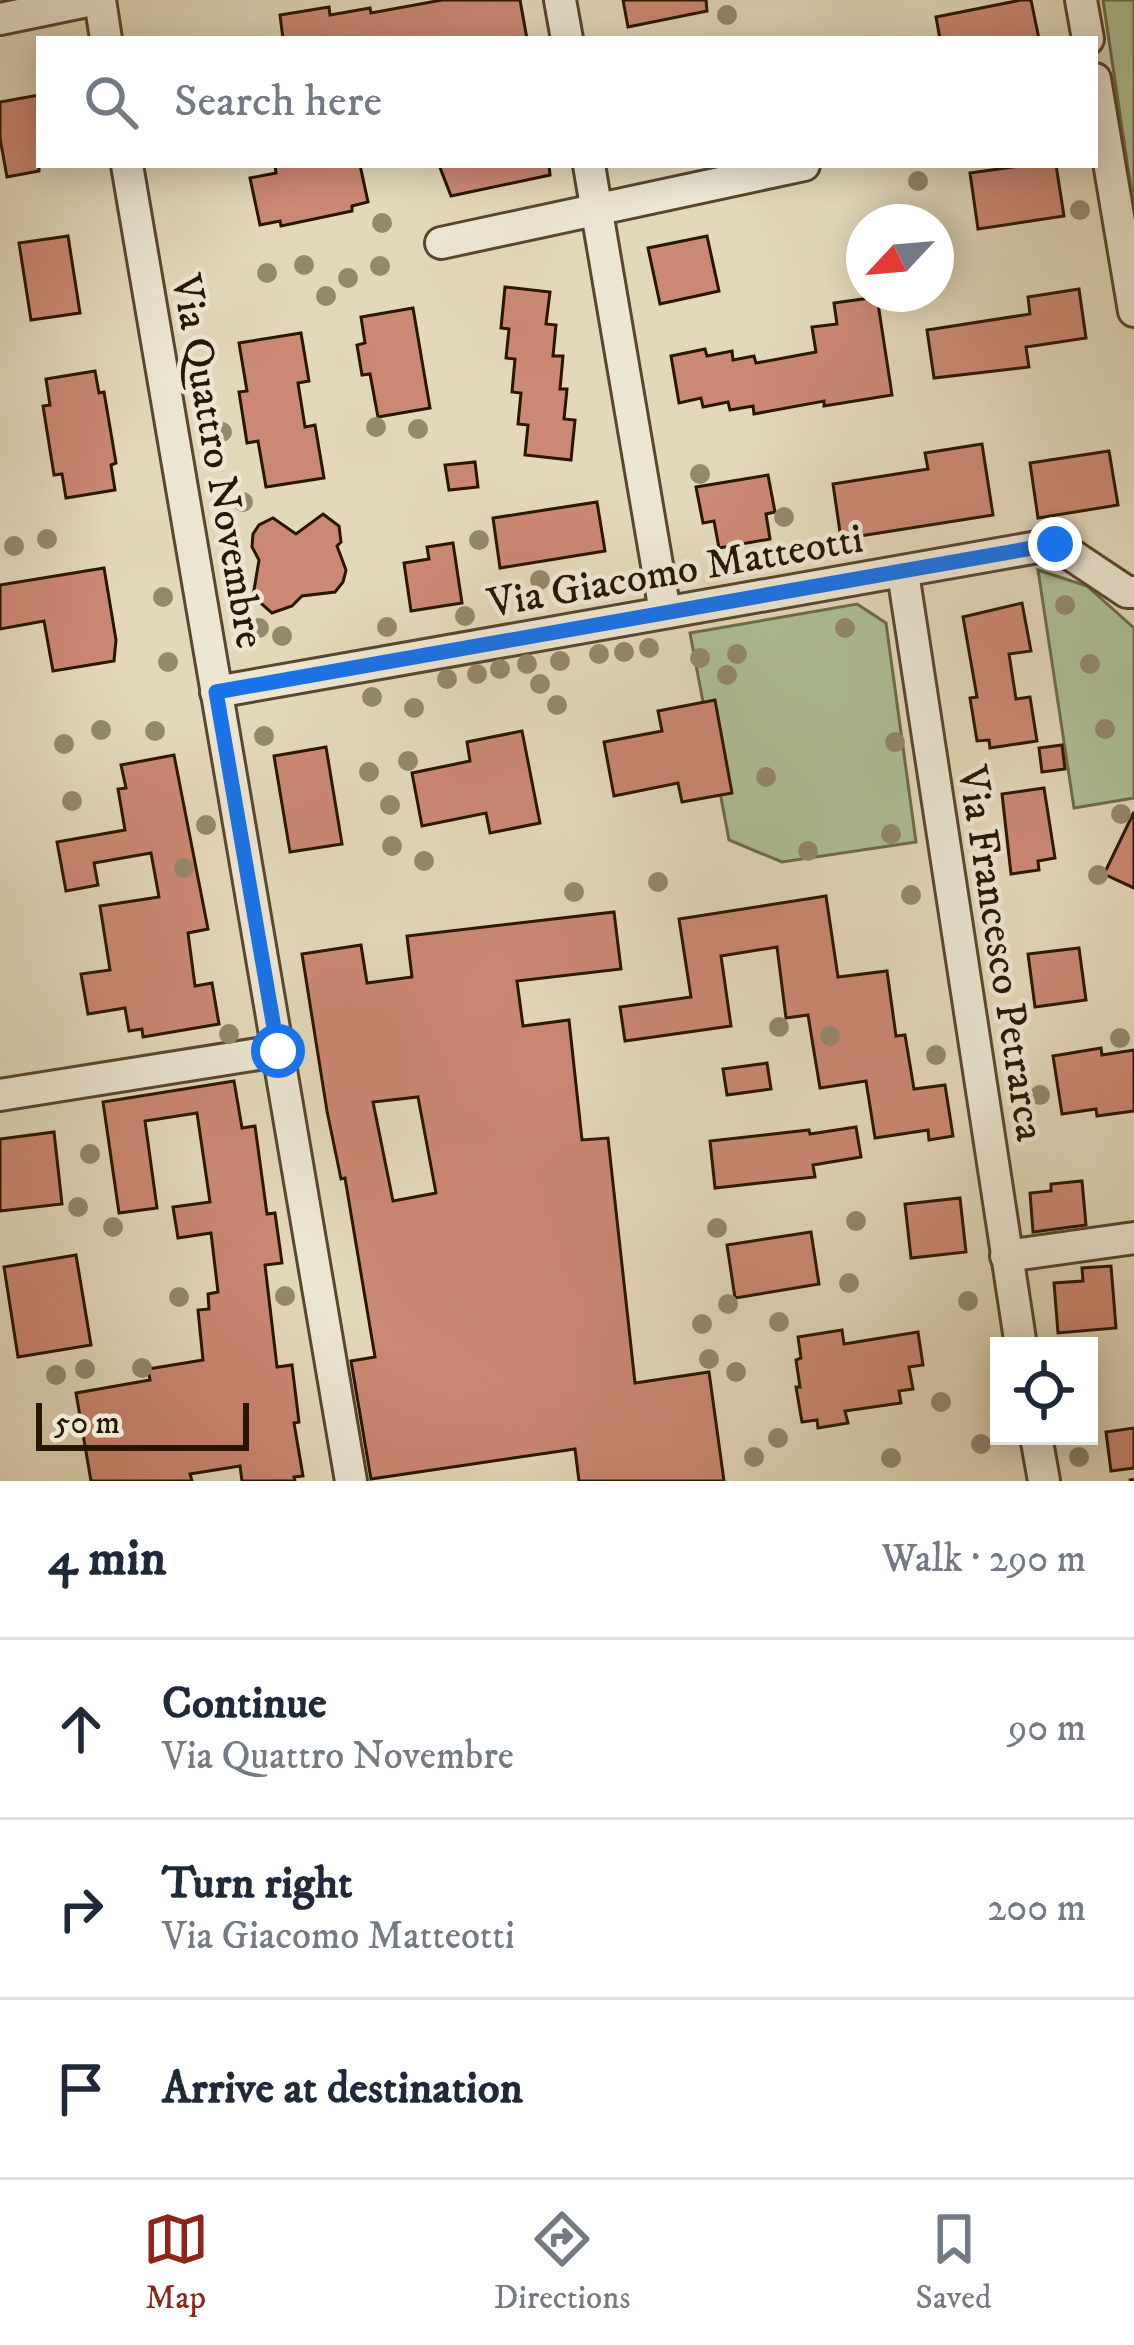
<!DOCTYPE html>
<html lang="en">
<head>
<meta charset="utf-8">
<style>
  body { margin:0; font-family:"IM FELL DW Pica",serif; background:#f2f2f3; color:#1f2937 }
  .controls { position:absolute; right:36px; bottom:36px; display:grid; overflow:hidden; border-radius:0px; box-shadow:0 6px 30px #0003 }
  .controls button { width:108px; height:108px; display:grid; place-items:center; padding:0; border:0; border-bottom:3px solid #e0e1e3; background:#fff; color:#1f2937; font:60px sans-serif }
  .compass { position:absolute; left:846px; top:204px; width:108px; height:108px; border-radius:50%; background:#fff; box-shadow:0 6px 30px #0003; rotate:244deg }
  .scale { position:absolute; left:36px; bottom:30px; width:213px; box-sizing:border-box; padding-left:12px; border:6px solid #291600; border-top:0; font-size:33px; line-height:42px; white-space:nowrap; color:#291600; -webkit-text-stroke:9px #ede6d2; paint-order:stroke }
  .stop { position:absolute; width:36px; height:36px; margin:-27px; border:9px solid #1a73e8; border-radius:50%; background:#fff }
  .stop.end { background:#1a73e8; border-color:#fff; box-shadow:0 3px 12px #0008 }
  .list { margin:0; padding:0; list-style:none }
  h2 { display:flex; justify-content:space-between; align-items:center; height:156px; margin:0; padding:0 48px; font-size:51px }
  h2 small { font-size:39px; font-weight:400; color:#747a83 }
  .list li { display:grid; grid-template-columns:78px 1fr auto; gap:36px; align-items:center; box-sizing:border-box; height:180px; padding:0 48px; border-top:3px solid #e0e1e3 }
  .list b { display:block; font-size:45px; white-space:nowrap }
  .list p { margin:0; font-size:39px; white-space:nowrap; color:#747a83 }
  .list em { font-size:39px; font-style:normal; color:#747a83 }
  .icon { flex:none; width:66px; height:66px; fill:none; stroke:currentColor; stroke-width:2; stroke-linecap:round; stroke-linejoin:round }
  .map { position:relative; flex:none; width:1134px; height:1481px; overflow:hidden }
  .search { position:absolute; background:#fff; box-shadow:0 6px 30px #0003; left:36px; right:36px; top:36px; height:132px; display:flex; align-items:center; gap:30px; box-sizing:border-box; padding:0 42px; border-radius:0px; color:#747a83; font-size:45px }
  .sheet { height:696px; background:#fff }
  nav { display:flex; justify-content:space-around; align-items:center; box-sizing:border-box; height:168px; border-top:3px solid #e0e1e3; background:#fff; font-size:33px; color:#747a83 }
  nav a { display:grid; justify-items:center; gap:6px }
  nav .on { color:#8f2418 }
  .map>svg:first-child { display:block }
  .green { fill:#aec094; stroke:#6c6b4a; stroke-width:3 }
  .building { fill:#cb8873; stroke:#291600; stroke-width:3; fill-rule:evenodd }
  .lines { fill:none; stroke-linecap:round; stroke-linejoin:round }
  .minor-casing { stroke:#58462e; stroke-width:36 }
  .path { stroke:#291600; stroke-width:4.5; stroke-dasharray:9 6; stroke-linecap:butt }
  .minor { stroke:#ede6d2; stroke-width:30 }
  .tree { fill:#93896b }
  .route { stroke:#1a73e8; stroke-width:15 }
  .labels { text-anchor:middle; stroke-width:9; stroke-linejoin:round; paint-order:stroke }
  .street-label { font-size:42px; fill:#291600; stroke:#ede6d2 }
</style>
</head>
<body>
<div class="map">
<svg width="1134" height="1481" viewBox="0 0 1134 1481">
  <rect width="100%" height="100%" fill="#e3d8b9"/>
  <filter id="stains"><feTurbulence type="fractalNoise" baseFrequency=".00167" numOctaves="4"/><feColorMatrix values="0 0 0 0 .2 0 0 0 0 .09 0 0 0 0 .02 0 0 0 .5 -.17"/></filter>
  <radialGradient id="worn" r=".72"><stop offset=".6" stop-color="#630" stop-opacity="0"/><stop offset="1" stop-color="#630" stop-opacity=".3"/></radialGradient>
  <g class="green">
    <path d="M1103 0H1134V209Z"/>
    <path d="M1038 570 1087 586 1134 628V798L1074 808Z"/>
    <path d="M857 604 886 623 916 842 782 862 729 840 690 633Z"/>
  </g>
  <g class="building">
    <path d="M442 0H520L527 39H283L280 15 329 7 330 15 370 8 371 13Z"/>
    <path d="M623 0H706L707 11 628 27Z"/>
    <path d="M1021 0H1031L1039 39H940L936 17Z"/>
    <path d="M39 95V171L7 177 0 138V102Z"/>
    <path d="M275 165H360L368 202 352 206V211L281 226 280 221 260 225 250 178 276 173Z"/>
    <path d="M439 165H549L550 175 451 196Z"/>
    <path d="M1026 165H1056L1064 216 978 229 970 173Z"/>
    <path d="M68 236 80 313 31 320 19 243Z"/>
    <path d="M707 236 719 291 660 304 648 248Z"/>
    <path d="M505 287 550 292 546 324 556 325 553 356H563L560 389H567L564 419 575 420 571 460 525 455 528 425 518 424 521 393 512 392 515 359 506 358 509 329 501 328Z"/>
    <path d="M1079 289 1086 338 1026 347 1029 367 934 378 927 330 1030 314 1028 297Z"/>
    <path d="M877 297 892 395 824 406V401L754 414 753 406 730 410 728 402 703 407 701 398 679 403 671 356 705 349 707 356 732 351 733 360 754 356 756 363 816 352 812 327 837 324 834 303Z"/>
    <path d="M413 308 430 408 378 417 370 374 362 375 357 345 365 343 361 317Z"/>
    <path d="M301 333 309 381 298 383 305 427 315 425 324 478 266 487 258 441 247 443 239 392 247 391 239 343Z"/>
    <path d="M95 371 99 393 104 392 116 463 111 465 115 490 66 498 62 474 54 475 43 406 50 405 46 379Z"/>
    <path d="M982 444 993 515 841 539 833 484 928 469 925 453Z"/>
    <path d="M1109 451 1118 505 1038 518 1030 463Z"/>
    <path d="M475 462 478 487 449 490 445 465Z"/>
    <path d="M768 475 775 512 766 514 770 539 719 548 714 521 703 523 696 487Z"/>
    <path d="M597 502 605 551 500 568 493 518Z"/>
    <path d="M323 514 339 526 341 542 337 546 346 570 343 582 335 592 302 596 292 606 272 613 253 596 259 560 252 547 253 534 259 525 273 518 296 534Z"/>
    <path d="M453 543 462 603 411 611 404 563 429 559 427 547Z"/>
    <path d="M104 568 116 640 114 661 53 671 44 621 0 629V585Z"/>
    <path d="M1022 603 1031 651 1009 654 1016 699 1030 697 1037 741 990 748 989 740 977 741 970 698 977 697 963 617Z"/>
    <path d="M715 700 732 793 682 802 678 783 614 796 604 742 662 731 658 711Z"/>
    <path d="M522 731 540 823 490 833 486 813 422 826 412 773 470 761 467 742Z"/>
    <path d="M1062 745 1065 769 1042 772 1039 748Z"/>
    <path d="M326 747 342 844 290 852 274 756Z"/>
    <path d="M174 755 208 929 188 933 195 986 212 983 219 1024 143 1037 142 1029 129 1031 125 1008 88 1014 81 974 110 970 100 906 159 897 151 853 94 863 98 885 66 891 57 842 125 830 118 789 126 788 121 765Z"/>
    <path d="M1044 788 1055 858 1038 861 1039 870 1011 874 1002 794Z"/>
    <path d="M1134 812V888L1104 874Z"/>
    <path d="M826 896 838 977 887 971 896 1036 905 1035 914 1089 945 1085 953 1136 929 1140 928 1130 875 1138 866 1081 820 1088 808 1015 786 1018 777 947 721 956 731 1026 625 1041 620 1007 691 997 679 919Z"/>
    <path d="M614 912 621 969 517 981 523 1026 569 1020 582 1140 608 1138 635 1383 709 1372 724 1481H579L575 1449 371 1479 351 1361 375 1357 345 1178 341 1179 327 1111 302 954 361 945 367 983 412 977 407 936ZM418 1097 436 1193 393 1201 373 1102Z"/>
    <path d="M1079 948 1086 1000 1035 1007 1028 954Z"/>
    <path d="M1101 1048 1102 1055 1134 1050V1111L1097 1116 1096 1109 1062 1114 1053 1056Z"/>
    <path d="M767 1063 771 1089 727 1095 723 1069Z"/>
    <path d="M234 1081 242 1128 255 1126 267 1214 275 1213 282 1263 265 1265 277 1367 292 1365 299 1422 294 1423 303 1476 294 1477 295 1481H242L240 1466 190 1474 192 1481H91L76 1393 150 1380 148 1369 203 1360 198 1310 209 1309 208 1294 218 1292 211 1233 178 1238 173 1207 210 1202 197 1113 145 1121 157 1208 119 1213 103 1102Z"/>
    <path d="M856 1127 861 1157 813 1165 815 1177 715 1188 710 1141 809 1130 810 1134Z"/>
    <path d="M54 1132 62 1204 0 1211V1139Z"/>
    <path d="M1082 1181 1086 1225 1033 1232 1030 1193 1051 1191V1184Z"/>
    <path d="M960 1198 966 1252 911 1258 905 1204Z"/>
    <path d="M811 1232 819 1284 735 1298 727 1245Z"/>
    <path d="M76 1255 91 1345 18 1357 4 1267Z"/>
    <path d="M1111 1266 1116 1328 1058 1333 1054 1283 1083 1281 1082 1268Z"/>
    <path d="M842 1330 844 1344 918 1332 923 1365 909 1367 913 1389 899 1391 901 1403 845 1411 848 1423 818 1428 817 1420 802 1422 796 1387H800L796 1360 801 1358 798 1337Z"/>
    <path d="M1134 1428V1468L1111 1471 1106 1432Z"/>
  </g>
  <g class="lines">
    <defs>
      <g id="minor">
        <path d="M100 0 106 39"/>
        <path d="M560 0 567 39"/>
        <path d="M1081 0 1088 39"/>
        <path d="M0 19 92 0"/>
        <path d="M1095 79 1134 311"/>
        <path d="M127 165 351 1481"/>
        <path d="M589 165 665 612"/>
        <path d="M441 243 804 165"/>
        <path d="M903 573 1021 1346"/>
        <path d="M216 692 1055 544 1127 592H1134"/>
        <path d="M0 1095 277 1051"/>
        <path d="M1006 1256 1134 1238"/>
        <path d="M1036 1436 1044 1481"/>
      </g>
    </defs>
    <use href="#minor" class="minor-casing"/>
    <path class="path" d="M1129 1481 1134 1480"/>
    <use href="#minor" class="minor"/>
  </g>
  <g class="tree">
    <circle cx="727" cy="15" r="10"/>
    <circle cx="918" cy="181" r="10"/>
    <circle cx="1080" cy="210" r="10"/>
    <circle cx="382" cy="223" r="10"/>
    <circle cx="304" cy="265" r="10"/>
    <circle cx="380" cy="266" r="10"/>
    <circle cx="267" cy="273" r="10"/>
    <circle cx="348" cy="278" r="10"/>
    <circle cx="326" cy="296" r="10"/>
    <circle cx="376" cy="427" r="10"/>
    <circle cx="418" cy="429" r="10"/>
    <circle cx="222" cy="432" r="10"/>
    <circle cx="700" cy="474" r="10"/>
    <circle cx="243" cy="502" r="10"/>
    <circle cx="784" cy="517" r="10"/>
    <circle cx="47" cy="539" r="10"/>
    <circle cx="479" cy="540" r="10"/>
    <circle cx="14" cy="546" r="10"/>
    <circle cx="540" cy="580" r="10"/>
    <circle cx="578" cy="588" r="10"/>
    <circle cx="163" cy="597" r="10"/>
    <circle cx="1065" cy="605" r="10"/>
    <circle cx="465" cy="616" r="10"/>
    <circle cx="387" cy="627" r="10"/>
    <circle cx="259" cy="628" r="10"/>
    <circle cx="845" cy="628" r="10"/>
    <circle cx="282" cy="636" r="10"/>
    <circle cx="649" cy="648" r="10"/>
    <circle cx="624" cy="652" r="10"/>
    <circle cx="599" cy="654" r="10"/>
    <circle cx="737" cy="654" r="10"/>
    <circle cx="700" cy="658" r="10"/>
    <circle cx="560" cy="661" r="10"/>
    <circle cx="168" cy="662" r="10"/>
    <circle cx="527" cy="664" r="10"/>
    <circle cx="1090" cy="664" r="10"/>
    <circle cx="500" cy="669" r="10"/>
    <circle cx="477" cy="674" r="10"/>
    <circle cx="727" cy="675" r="10"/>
    <circle cx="447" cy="679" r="10"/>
    <circle cx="540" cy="684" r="10"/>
    <circle cx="372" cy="697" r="10"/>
    <circle cx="557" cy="705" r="10"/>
    <circle cx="414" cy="708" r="10"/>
    <circle cx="1105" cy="729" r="10"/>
    <circle cx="101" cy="730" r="10"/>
    <circle cx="155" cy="731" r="10"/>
    <circle cx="264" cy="736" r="10"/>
    <circle cx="895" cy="742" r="10"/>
    <circle cx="64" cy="744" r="10"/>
    <circle cx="408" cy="761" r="10"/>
    <circle cx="369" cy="772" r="10"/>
    <circle cx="766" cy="777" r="10"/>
    <circle cx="72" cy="801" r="10"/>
    <circle cx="390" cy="805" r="10"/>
    <circle cx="1121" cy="814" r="10"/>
    <circle cx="206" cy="825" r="10"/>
    <circle cx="891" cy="834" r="10"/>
    <circle cx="392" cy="846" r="10"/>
    <circle cx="808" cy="851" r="10"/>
    <circle cx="424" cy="861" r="10"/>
    <circle cx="184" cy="868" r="10"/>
    <circle cx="1098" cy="875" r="10"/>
    <circle cx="658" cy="882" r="10"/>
    <circle cx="574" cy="892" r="10"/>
    <circle cx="911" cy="895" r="10"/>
    <circle cx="779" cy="1027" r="10"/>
    <circle cx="229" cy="1034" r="10"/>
    <circle cx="830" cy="1036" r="10"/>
    <circle cx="1120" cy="1038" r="10"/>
    <circle cx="936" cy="1055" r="10"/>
    <circle cx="1040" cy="1095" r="10"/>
    <circle cx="90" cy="1154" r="10"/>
    <circle cx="78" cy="1207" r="10"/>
    <circle cx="856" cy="1221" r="10"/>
    <circle cx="113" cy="1227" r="10"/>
    <circle cx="717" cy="1228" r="10"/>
    <circle cx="849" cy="1283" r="10"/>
    <circle cx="285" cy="1296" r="10"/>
    <circle cx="179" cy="1297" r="10"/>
    <circle cx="968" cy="1301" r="10"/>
    <circle cx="728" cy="1304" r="10"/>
    <circle cx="779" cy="1322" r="10"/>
    <circle cx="702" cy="1324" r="10"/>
    <circle cx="709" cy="1359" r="10"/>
    <circle cx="142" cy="1368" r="10"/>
    <circle cx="85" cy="1369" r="10"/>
    <circle cx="736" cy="1372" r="10"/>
    <circle cx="56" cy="1375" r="10"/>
    <circle cx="941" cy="1402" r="10"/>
    <circle cx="778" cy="1438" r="10"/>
    <circle cx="981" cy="1444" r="10"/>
    <circle cx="754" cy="1457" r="10"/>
    <circle cx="1079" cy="1457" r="10"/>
    <circle cx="891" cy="1458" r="10"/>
  </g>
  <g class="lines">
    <path class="route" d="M278 1051 216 692 1055 544"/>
  </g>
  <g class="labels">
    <g class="street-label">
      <text transform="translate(220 461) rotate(80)" y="15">Via Quattro Novembre</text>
      <text transform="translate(675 569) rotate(-10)" y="15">Via Giacomo Matteotti</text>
      <text transform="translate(1003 953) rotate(81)" y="15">Via Francesco Petrarca</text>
    </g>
  </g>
  <rect width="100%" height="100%" filter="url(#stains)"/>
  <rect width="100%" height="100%" fill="url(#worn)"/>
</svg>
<div class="controls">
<button><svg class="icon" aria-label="locate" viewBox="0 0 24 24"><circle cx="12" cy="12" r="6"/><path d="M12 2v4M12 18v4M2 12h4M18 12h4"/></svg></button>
</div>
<svg class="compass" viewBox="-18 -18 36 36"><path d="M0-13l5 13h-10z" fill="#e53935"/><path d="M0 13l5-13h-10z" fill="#747a83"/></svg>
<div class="scale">50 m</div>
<div class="stop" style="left:278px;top:1051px"></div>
<div class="stop end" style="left:1055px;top:544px"></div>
<div class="search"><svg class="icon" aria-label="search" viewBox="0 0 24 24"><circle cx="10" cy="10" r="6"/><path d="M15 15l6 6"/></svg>Search here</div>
</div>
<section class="sheet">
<h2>4 min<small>Walk · 290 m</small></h2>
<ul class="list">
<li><svg class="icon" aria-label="ahead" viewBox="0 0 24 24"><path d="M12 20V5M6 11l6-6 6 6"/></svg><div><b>Continue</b><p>Via Quattro Novembre</p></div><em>90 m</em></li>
<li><svg class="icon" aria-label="right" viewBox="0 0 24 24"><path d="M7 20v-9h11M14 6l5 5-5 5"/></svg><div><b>Turn right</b><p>Via Giacomo Matteotti</p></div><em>200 m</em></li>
<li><svg class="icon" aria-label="arrive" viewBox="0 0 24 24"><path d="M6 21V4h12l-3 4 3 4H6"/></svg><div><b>Arrive at destination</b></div></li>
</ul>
</section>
<nav>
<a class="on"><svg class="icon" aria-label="map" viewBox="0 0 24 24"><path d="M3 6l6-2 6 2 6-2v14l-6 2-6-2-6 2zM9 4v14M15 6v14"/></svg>Map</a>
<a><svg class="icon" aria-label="directions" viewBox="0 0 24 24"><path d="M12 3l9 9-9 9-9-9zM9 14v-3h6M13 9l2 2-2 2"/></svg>Directions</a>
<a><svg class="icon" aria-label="saved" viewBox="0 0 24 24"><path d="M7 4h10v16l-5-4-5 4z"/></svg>Saved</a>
</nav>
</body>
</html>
